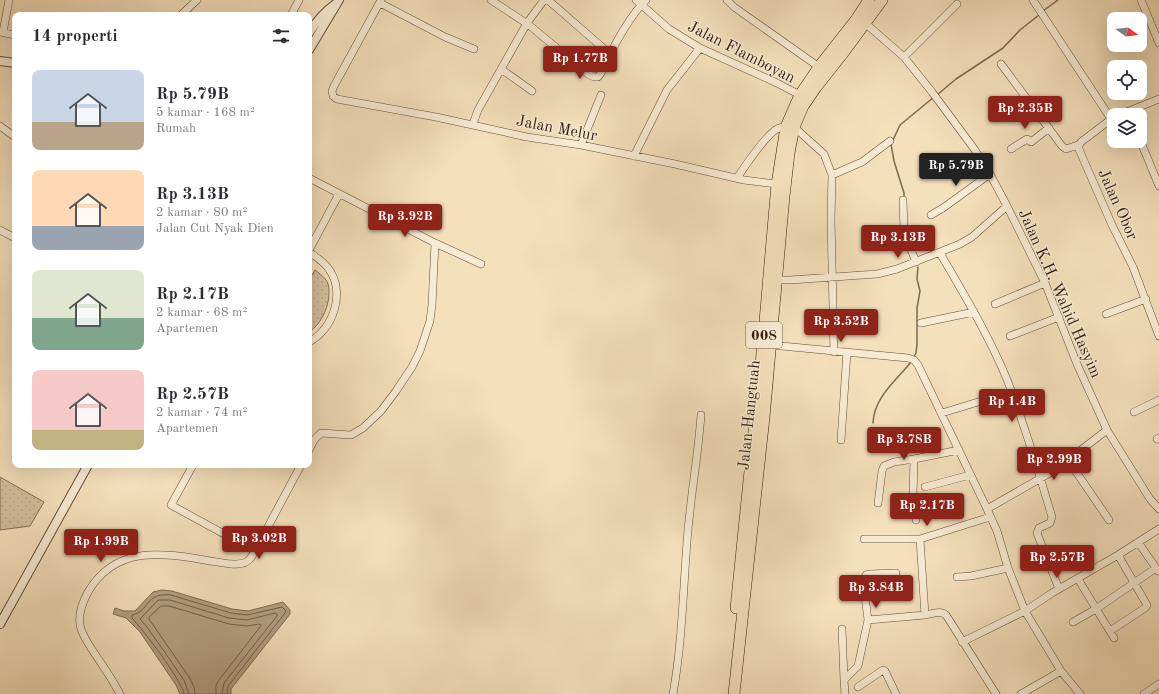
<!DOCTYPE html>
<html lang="id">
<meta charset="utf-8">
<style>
:root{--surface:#fff;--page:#f2f2f3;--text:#2b2b33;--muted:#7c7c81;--accent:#8f2418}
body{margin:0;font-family:"Old Standard TT",serif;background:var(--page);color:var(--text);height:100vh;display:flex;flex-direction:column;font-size:15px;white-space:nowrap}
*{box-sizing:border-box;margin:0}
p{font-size:13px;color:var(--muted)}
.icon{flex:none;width:22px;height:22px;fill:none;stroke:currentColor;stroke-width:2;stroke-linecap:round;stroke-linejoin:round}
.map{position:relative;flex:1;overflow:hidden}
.side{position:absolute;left:12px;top:12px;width:300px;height:456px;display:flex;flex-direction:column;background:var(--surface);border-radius:8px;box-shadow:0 4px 16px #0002}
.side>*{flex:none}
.needle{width:26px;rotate:104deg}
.tools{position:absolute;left:1107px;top:12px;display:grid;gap:8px}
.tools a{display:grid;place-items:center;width:40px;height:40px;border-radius:8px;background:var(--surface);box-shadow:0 4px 16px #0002;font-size:20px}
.price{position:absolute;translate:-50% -34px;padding:0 9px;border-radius:4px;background:var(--accent);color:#fff;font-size:13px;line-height:26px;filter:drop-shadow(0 1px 2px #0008)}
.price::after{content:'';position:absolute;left:50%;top:24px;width:12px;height:9px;margin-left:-6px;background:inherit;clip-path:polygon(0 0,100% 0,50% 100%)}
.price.on{background:#222;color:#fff}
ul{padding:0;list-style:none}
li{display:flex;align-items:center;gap:12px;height:100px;padding:0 20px}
li span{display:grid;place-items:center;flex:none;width:112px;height:80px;border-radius:8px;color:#555}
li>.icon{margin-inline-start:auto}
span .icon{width:48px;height:48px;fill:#fffc;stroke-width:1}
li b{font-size:17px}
h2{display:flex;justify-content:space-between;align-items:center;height:48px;padding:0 20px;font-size:17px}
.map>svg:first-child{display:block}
.grass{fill:url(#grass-dots);stroke:#826e55}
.water{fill:#b29e80;stroke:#7e6a52}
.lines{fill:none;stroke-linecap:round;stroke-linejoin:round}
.shore{stroke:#725e46;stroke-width:1}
.stream{stroke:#7e6a52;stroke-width:1.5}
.minor-casing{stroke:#624e38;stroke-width:8}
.tertiary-casing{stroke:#624e38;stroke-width:10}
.trunk-casing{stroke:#311d0d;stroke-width:12}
.minor{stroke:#f8ebd3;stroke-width:7}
.tertiary{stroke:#f8ebd3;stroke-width:8}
.trunk{stroke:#f4e0bb;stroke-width:11}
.labels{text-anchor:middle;stroke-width:3;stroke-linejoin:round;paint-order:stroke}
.shield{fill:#f8ebd3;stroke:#6d5b48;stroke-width:1}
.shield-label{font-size:15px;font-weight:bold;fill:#311d0d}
.street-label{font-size:16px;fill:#311d0d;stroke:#f8ebd3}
</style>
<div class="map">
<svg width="1159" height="694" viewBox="0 0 1159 694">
<defs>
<pattern id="grass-dots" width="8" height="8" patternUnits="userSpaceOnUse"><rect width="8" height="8" fill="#d3bf9d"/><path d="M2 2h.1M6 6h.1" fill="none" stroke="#b6a486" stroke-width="1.8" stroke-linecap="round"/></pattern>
</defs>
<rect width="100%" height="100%" fill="#f4e0bb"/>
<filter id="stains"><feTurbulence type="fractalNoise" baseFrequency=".005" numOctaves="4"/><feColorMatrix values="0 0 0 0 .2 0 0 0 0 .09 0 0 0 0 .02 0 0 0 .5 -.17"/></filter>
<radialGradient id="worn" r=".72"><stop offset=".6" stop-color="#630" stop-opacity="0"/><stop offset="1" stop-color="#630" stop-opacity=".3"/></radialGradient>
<path class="grass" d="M 315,270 C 320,274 326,278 328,284 C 332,301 323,323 309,332 L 309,280 Z
M 0,477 L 44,502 L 30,526 L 0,530 Z"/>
<path class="water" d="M 162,590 L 172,591 L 232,609 L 248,611 L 283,602 L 290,610 L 290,614 L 231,689 L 231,694 L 180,694 L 176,685 L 140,632 L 126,618 L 113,614 L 115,608 L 124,611 L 135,611 L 153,592 Z"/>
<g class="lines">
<path class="shore" d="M 184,694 C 182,680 143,630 132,618 L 132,615 C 150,612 144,592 171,595 L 231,613 L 247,615 L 282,607 L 286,611 L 285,613 L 228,686 L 227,694
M 189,694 L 184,680 L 147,627 L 140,619 L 158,600 L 170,600 L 229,618 L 247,620 L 275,613 L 277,614 L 277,616 L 224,683 L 222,694
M 195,694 L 194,687 L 189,677 L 149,619 L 149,617 L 161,606 L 169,606 L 229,624 L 247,626 L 259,624 L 261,625 L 260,627 L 219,680 L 216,685 L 216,694"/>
<path class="stream" d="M 1043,11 L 1058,0
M 937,95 L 956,79 L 1003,48 L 1020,30 L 1039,15
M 893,140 L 900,125 L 934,97
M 891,144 L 894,161 L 904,193 L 904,198
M 914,357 L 916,353 L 917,344 L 917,308 L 920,291 L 917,279 L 918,267
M 873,423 C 874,397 896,381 911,362"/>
<defs>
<path id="minor" d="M 381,0 L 334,86 L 332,91 L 333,96 L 337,99 L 436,117 L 527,137 L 581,145 L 675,164 L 744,180 L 777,184
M 491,0 L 529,25 L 588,74 L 594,77 L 598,77 L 601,73 C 612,49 627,19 646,0
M 548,0 L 610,54
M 636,0 L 669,29 L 700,48 L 777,83 L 800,95
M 727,0 L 734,7 L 819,67
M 1033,0 L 1111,119
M 1141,0 L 1159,43
M 380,3 L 445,37 L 474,49
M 181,15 L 197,0
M 291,15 L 299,0
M 865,23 L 904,57 L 932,92 L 975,150 L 990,174 L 1007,206 L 1045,283 L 1077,364 L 1107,430 L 1150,499 L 1159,509
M 0,32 L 15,35
M 3,32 L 9,0
M 904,57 L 957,4
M 1001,64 L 1062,146 L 1066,149 L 1078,145
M 501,69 L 532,91
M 1129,111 L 1159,99
M 1120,115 L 1129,111 L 1130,115
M 1114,117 L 1081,142 L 1078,147 L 1112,225 L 1133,267 L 1159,336
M 473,124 L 478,110 L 527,23 L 544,0
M 0,126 L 15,137
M 794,127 L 824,154 L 832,175 L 831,220 L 834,352
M 1140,140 L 1159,186
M 581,145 L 601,95
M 1011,149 L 1027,139 L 1031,142 L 1049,128
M 634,156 L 667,90 L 700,48
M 832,175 L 862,162 L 890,141
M 309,178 L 435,243 L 481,264
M 737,178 C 745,166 766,135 777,129 C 780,127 783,127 786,127
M 903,200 L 904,228 L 906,237 L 916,262
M 931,215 L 943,208 L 990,174
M 0,230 L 15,238
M 309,250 L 339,194
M 309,252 C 316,257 323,261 328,268 C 346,291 334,329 309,342
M 940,253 C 963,293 988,334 1006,377 C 1024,422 1038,470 1052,517 L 1050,523 L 1039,528 L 1037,533 L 1059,589
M 777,280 L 790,280 L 877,274 L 897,269 L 960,244 L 972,237 L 1007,206
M 995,304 L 1045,283
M 1106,314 L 1146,299
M 921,323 L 974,312
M 1010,336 L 1059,317
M 771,345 L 908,358 L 914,360 L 918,365 L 987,509 L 997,531 L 1008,568 L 1025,611 L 1061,671 L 1080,694
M 1134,412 L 1159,400
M 942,413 L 1011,392
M 1157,439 L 1159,438
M 841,440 L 847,352
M 309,450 L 314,440 L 321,433 L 351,435 L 363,428 L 381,411 L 396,391 L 412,367 L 420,351 L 430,321 L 432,305 L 435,243
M 1068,460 L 1109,520
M 193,465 L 171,505 L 255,551 L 301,465
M 925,487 L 970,475
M 878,503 L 882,471 L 884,466 L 894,462 L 914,459
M 987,509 L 1055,470 L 1107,430
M 916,520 L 913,495 L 914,459 L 959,450
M 864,539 L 920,539 L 990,517
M 920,539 L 925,615 C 932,614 940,610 946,615 L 996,694
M 1138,542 L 1158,571
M 896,573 L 870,574 L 866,575 L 863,581 L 868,620 L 925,615
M 957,577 L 971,576 L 1008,568
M 1078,579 L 1114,638
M 1073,622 L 1096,609 L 1156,568
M 842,629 L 844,680
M 1110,631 L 1145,608 L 1147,605 L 1118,555
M 962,642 L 1025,611 L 1052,593 L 1118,555 L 1159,529
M 858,687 L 883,670 L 885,671 L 896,694
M 120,694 C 114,683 108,673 101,663 C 94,652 85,641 81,629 C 77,616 82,603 88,592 C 116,544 164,553 210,561 C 221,562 236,567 246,562 C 250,560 253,555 255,551
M 673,694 C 682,644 683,593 687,542 C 690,499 698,457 701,415
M 845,694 L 844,680 L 858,666 L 868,620
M 1021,694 L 1061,671
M 1144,694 L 1159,684"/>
<path id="tertiary" d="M 309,33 C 317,20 325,11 337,3
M 309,50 L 339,0
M 0,61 L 15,63
M 0,624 L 88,465"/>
<path id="trunk" d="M 736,608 L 763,344 L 777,184 L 786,127 L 800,95 L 819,67 L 856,20 L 869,0
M 734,694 L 764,417 L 784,196 L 789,153 L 794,127 L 803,106 L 816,87 L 843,53 L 882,0"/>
</defs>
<use href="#minor" class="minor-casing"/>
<use href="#tertiary" class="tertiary-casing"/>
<use href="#trunk" class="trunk-casing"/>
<use href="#minor" class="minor"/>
<use href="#tertiary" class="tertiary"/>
<use href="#trunk" class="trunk"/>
</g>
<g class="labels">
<rect class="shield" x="746" y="322" width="36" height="26" rx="3"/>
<g class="shield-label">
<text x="764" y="340">008</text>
</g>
<g class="street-label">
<text transform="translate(742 51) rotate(27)" y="6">Jalan Flamboyan</text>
<text transform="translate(557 127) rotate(11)" y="6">Jalan Melur</text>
<text transform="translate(1119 204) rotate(66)" y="6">Jalan Obor</text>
<text transform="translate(1061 293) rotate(66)" y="6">Jalan K.H. Wahid Hasyim</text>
<text transform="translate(748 415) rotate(-84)" y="6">Jalan Hangtuah</text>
</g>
</g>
<rect width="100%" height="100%" filter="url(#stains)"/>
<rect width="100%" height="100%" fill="url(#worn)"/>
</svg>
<div class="tools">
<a><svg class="needle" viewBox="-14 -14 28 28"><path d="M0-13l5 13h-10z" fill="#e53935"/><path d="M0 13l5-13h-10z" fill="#7c7c81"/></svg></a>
<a><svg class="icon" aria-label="locate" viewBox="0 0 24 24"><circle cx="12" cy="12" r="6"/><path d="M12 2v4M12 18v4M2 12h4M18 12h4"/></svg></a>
<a><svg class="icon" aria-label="layers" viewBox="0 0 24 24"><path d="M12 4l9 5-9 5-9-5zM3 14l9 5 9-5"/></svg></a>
</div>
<b class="price" style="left:580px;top:80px">Rp 1.77B</b>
<b class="price" style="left:1025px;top:130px">Rp 2.35B</b>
<b class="price on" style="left:956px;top:187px">Rp 5.79B</b>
<b class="price" style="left:405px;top:238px">Rp 3.92B</b>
<b class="price" style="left:898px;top:259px">Rp 3.13B</b>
<b class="price" style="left:841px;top:343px">Rp 3.52B</b>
<b class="price" style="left:1012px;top:423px">Rp 1.4B</b>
<b class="price" style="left:904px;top:461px">Rp 3.78B</b>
<b class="price" style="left:1054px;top:481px">Rp 2.99B</b>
<b class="price" style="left:927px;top:527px">Rp 2.17B</b>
<b class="price" style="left:259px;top:560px">Rp 3.02B</b>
<b class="price" style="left:101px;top:563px">Rp 1.99B</b>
<b class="price" style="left:1057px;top:579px">Rp 2.57B</b>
<b class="price" style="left:876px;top:609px">Rp 3.84B</b>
<section class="side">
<h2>14 properti<svg class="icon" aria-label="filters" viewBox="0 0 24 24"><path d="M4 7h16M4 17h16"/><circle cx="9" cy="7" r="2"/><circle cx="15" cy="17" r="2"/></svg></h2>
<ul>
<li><span style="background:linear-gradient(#c9d6e8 65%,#b9a48a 0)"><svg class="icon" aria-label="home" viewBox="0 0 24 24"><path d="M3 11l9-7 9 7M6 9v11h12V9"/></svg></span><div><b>Rp 5.79B</b><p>5 kamar · 168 m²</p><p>Rumah</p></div></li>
<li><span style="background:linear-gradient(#ffd9b3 70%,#9aa5b1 0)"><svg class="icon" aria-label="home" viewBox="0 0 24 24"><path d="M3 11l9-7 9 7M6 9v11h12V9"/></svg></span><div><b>Rp 3.13B</b><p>2 kamar · 80 m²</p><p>Jalan Cut Nyak Dien</p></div></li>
<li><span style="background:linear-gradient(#dfe7d0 60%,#7fa58c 0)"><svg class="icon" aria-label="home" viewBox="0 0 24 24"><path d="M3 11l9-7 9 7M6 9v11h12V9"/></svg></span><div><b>Rp 2.17B</b><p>2 kamar · 68 m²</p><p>Apartemen</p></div></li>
<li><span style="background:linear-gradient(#f6c9c9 75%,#c2b280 0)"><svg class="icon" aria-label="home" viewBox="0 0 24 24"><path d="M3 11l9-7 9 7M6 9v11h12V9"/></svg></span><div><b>Rp 2.57B</b><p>2 kamar · 74 m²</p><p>Apartemen</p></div></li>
</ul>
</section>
</div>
